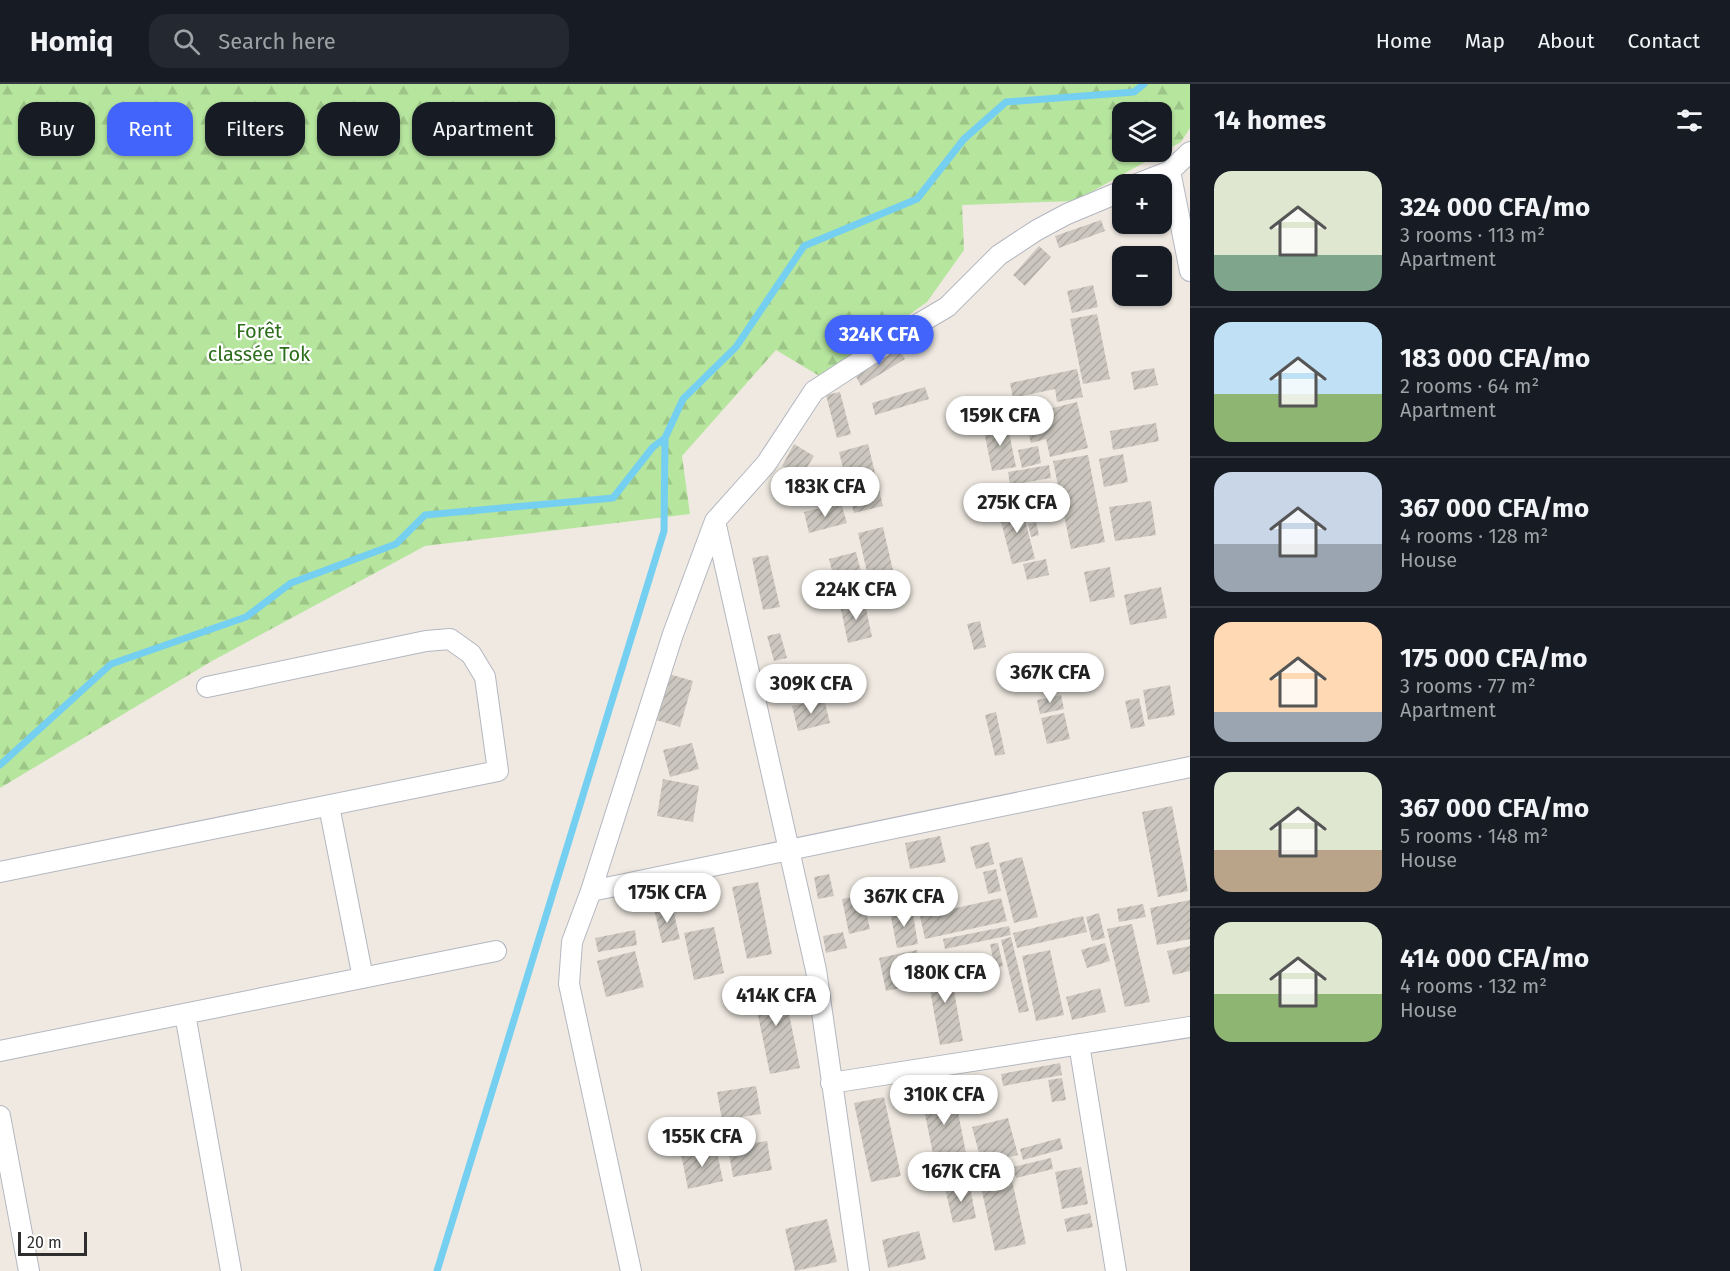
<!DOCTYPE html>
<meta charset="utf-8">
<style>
:root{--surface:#171b24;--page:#242831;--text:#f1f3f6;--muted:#9ea1a6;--line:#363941;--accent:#4264fb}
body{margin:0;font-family:"Fira Sans",sans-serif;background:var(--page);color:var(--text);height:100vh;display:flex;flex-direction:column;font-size:22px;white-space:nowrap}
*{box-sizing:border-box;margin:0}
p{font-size:20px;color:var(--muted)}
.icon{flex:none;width:33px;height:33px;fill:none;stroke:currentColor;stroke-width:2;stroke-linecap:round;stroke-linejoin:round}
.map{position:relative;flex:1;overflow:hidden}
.panel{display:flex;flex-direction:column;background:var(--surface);width:540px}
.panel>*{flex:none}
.hud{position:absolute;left:18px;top:18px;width:570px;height:54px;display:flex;gap:12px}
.buttons{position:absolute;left:1112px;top:18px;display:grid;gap:12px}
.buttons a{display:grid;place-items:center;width:60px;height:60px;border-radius:12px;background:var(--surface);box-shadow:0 2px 4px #0004;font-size:30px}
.scale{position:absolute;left:18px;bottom:15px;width:69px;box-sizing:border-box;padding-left:6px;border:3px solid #2e2e2e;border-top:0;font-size:16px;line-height:21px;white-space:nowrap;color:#2e2e2e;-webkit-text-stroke:4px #fff;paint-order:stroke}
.price{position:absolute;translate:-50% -51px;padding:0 14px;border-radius:21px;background:#fff;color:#222;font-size:20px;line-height:39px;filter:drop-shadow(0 2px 3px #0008)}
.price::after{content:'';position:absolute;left:50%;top:36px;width:18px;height:14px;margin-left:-9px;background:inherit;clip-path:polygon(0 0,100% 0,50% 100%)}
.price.on{background:var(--accent);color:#fff}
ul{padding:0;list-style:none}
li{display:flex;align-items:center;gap:18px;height:150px;padding:0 24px}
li+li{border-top:2px solid var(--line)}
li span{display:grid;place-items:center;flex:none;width:168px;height:120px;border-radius:18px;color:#555}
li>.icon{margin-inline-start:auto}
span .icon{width:72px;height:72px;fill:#fffc;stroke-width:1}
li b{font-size:26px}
h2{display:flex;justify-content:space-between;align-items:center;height:72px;padding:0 24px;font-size:26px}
.tag{padding:0 21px;border-radius:18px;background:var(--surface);box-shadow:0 2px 4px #0004;font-size:21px;line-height:54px}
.tag.on{background:var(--accent);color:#fff}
header{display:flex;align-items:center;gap:36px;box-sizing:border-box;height:84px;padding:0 30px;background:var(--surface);border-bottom:2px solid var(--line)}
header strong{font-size:28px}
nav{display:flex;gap:33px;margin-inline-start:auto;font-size:21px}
.search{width:420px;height:54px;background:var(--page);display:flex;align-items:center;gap:15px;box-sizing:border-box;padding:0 21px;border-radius:18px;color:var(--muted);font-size:22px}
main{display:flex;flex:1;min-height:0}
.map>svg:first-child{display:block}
.forest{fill:url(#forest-firs);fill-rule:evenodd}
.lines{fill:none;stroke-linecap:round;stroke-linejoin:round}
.stream{stroke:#75cff0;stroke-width:7}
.building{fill:url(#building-hatch)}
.minor-casing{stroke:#b4b7c1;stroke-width:22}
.minor{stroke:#fff;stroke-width:20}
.labels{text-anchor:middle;stroke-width:4.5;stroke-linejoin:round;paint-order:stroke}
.park-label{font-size:20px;fill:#2c6e1b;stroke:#fff}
</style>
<header>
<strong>Homiq</strong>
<div class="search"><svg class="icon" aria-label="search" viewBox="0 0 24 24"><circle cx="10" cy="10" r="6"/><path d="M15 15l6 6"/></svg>Search here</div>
<nav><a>Home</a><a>Map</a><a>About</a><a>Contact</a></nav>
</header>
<main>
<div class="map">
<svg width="1190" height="1187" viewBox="0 0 1190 1187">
<defs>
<pattern id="forest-firs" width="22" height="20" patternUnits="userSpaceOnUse" patternTransform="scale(1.5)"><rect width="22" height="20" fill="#b6e59e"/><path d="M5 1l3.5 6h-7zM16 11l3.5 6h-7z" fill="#9dc588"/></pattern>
<pattern id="building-hatch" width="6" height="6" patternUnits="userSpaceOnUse" patternTransform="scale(1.5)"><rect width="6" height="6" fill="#cbc7bf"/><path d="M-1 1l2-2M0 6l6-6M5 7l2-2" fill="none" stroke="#afaba4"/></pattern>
</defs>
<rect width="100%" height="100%" fill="#efe9e1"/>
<path class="forest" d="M 0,0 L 1190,0 L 1190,44 L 1181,58 L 1075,117 L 962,121 L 964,166 L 927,218 L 821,293 L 776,266 L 682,372 L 690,430 L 425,462 L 212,577 L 0,704 ZM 1122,28 L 1161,28 L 1161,68 L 1122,68 Z"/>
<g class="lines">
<path class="stream" d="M 0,681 L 111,580 L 246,533 L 291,499 L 396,460 L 425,431 L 613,414 L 653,363 L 665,354 L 683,315 L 736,263 L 804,162 L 917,115 L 964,55 L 1006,18 L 1134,8 L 1144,0
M 437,1187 L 664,447 L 665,354"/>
</g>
<path class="building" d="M 1101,136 L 1105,147 L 1059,164 L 1055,152 Z
M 1039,162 L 1051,173 L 1025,202 L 1013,191 Z
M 1161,167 L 1162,172 L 1141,172 L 1141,171 Z
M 1161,174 L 1167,198 L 1161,200 Z
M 1093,201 L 1098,223 L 1072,229 L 1067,207 Z
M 1097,230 L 1110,295 L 1083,300 L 1070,235 Z
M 897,262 L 905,275 L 861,302 L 854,289 Z
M 1154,284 L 1158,301 L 1134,306 L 1131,288 Z
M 1077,285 L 1083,313 L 1057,318 L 1055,305 L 1013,314 L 1010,299 Z
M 925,303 L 929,315 L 875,331 L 872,319 Z
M 840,308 L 851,350 L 837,354 L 826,311 Z
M 1077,318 L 1088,364 L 1050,373 L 1046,355 L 1031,359 L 1024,331 Z
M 1007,338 L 1016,383 L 992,387 L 983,342 Z
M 1156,339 L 1159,357 L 1113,366 L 1110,347 Z
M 794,360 L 814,372 L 801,393 L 782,382 Z
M 868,360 L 883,422 L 854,429 L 839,368 Z
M 1038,362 L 1041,379 L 1022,384 L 1018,366 Z
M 1123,370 L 1128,398 L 1104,403 L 1099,375 Z
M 1088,371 L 1105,458 L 1071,465 L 1053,377 Z
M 1049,381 L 1051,394 L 1010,401 L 1008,388 Z
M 1151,417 L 1156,451 L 1115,457 L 1109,423 Z
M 841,419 L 847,439 L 809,449 L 804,428 Z
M 1021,420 L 1035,475 L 1012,480 L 998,426 Z
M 1036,438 L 1039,451 L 1031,453 L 1028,440 Z
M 883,443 L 900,517 L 875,523 L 858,449 Z
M 856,468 L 867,511 L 840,517 L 829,475 Z
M 768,471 L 780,523 L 763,526 L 752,474 Z
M 1046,475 L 1049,491 L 1027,496 L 1023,480 Z
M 1110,483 L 1115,513 L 1090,518 L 1084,488 Z
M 1161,503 L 1167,534 L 1130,541 L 1124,511 Z
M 864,515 L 872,553 L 848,559 L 840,521 Z
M 980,537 L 986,563 L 974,566 L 967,540 Z
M 780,549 L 787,574 L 774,577 L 767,552 Z
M 669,590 L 693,597 L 680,643 L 656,636 Z
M 1170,601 L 1175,631 L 1148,636 L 1143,606 Z
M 1061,611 L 1064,625 L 1040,630 L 1037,616 Z
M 1139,614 L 1145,642 L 1131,645 L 1125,617 Z
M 824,615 L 830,639 L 798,647 L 792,622 Z
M 996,628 L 1005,670 L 995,672 L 985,631 Z
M 1064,629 L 1070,655 L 1047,660 L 1041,634 Z
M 692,659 L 699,685 L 670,693 L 663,666 Z
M 663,695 L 699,702 L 693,738 L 657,732 Z
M 1172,722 L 1188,807 L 1158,813 L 1142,728 Z
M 940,752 L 946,778 L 910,785 L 905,759 Z
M 989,758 L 994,780 L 976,785 L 970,763 Z
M 1022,773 L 1038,833 L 1014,839 L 999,779 Z
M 996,785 L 1001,807 L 988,810 L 983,788 Z
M 829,790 L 834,812 L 818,815 L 814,793 Z
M 758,798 L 772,870 L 747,875 L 732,803 Z
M 862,811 L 870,845 L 849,850 L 842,815 Z
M 1001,814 L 1007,837 L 925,855 L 920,832 Z
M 1190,816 L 1190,855 L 1157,861 L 1150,824 Z
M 1143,820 L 1146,833 L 1119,838 L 1117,825 Z
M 672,821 L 680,855 L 662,859 L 654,825 Z
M 912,824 L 918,860 L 897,864 L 890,828 Z
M 1099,829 L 1105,854 L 1092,857 L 1086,833 Z
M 1083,832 L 1087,848 L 1017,864 L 1013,849 Z
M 1132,840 L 1150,918 L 1125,923 L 1107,845 Z
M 1009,842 L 1011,851 L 945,865 L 943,855 Z
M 714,843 L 724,889 L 694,896 L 684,849 Z
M 635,846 L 637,861 L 598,868 L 595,854 Z
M 843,848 L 847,864 L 826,869 L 823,852 Z
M 1011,853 L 1029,927 L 1019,929 L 1001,856 Z
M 998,859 L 1003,882 L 995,884 L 990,860 Z
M 1105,859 L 1110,877 L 1087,884 L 1081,866 Z
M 1190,862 L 1190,887 L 1173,891 L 1167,867 Z
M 917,866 L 924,899 L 886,907 L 879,874 Z
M 1050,866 L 1064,931 L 1036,937 L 1022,872 Z
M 635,867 L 644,903 L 606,913 L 597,877 Z
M 949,879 L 963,957 L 940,961 L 926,884 Z
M 782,895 L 800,984 L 770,990 L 752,902 Z
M 1100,904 L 1106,928 L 1072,936 L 1066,913 Z
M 1060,979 L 1062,991 L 1003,1002 L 1001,990 Z
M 1062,994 L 1066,1016 L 1052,1018 L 1048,996 Z
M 952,998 L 968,1079 L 936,1085 L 920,1005 Z
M 756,1002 L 761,1030 L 722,1036 L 717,1008 Z
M 884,1013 L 901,1092 L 871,1098 L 854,1019 Z
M 1008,1034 L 1018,1071 L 982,1080 L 972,1043 Z
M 1060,1054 L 1063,1065 L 1023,1076 L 1020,1065 Z
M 767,1057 L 772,1086 L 733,1093 L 728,1063 Z
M 716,1063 L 723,1097 L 688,1105 L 681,1070 Z
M 1051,1074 L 1053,1085 L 1016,1094 L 1013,1083 Z
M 1081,1083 L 1088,1120 L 1062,1125 L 1055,1088 Z
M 1010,1087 L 1026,1160 L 995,1167 L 979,1094 Z
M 969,1098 L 976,1134 L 953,1139 L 945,1104 Z
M 1090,1129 L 1093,1143 L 1067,1148 L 1064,1135 Z
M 827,1135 L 837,1178 L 795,1187 L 785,1145 Z
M 919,1147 L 926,1175 L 888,1184 L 882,1156 Z"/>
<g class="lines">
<defs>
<path id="minor" d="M 1170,87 L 1190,187
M 1137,100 L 1170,87 L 1190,68
M 715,437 L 816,886 L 859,1187
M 329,722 L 363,894
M 0,788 L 498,687 L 485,593 L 471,570 L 450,555 L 426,557 L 207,603
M 591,807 L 1190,683
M 185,930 L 231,1187
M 1079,960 L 1116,1187
M 0,967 L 496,867
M 831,999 L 1190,943
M 0,1032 L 29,1187
M 631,1187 L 569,900 L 572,858 L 591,807 L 673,550 L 715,437 L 766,380 L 814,307 L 913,243 L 947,223 L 999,171 L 1037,146 L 1067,130 L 1122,107"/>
</defs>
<use href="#minor" class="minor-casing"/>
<use href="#minor" class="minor"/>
</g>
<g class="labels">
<g class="park-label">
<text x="259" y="254">Forêt<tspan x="259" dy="23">classée Tok</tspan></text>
</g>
</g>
</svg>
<div class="buttons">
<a><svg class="icon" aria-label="layers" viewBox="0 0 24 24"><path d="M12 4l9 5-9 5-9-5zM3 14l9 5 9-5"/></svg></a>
<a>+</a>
<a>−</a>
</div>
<div class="scale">20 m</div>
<b class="price on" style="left:879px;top:282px">324K CFA</b>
<b class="price" style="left:1000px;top:363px">159K CFA</b>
<b class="price" style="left:825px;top:434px">183K CFA</b>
<b class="price" style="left:1017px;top:450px">275K CFA</b>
<b class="price" style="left:856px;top:537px">224K CFA</b>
<b class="price" style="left:1050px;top:620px">367K CFA</b>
<b class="price" style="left:811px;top:631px">309K CFA</b>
<b class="price" style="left:667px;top:840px">175K CFA</b>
<b class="price" style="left:904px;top:844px">367K CFA</b>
<b class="price" style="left:945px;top:920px">180K CFA</b>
<b class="price" style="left:776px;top:943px">414K CFA</b>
<b class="price" style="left:944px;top:1042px">310K CFA</b>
<b class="price" style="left:702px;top:1084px">155K CFA</b>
<b class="price" style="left:961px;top:1119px">167K CFA</b>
<div class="hud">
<a class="tag">Buy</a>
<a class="tag on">Rent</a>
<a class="tag">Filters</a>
<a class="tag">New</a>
<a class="tag">Apartment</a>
</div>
</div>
<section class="panel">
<h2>14 homes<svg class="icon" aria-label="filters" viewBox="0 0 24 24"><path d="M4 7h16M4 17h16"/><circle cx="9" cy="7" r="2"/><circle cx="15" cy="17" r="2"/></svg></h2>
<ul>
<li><span style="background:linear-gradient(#dfe7d0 70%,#7fa58c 0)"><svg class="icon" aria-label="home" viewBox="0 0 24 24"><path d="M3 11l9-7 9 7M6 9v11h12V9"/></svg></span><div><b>324 000 CFA/mo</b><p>3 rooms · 113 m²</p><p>Apartment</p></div></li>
<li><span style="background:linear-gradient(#bfe0f5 60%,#8fb573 0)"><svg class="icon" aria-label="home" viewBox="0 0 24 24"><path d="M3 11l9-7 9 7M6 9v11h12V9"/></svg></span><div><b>183 000 CFA/mo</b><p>2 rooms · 64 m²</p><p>Apartment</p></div></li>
<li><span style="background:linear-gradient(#c9d6e8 60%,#9aa5b1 0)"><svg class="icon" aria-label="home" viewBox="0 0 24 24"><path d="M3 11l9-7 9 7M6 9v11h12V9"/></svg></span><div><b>367 000 CFA/mo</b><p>4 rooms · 128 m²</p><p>House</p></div></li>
<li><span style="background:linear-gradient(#ffd9b3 75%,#9aa5b1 0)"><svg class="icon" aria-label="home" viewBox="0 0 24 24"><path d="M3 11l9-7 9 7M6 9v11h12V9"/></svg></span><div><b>175 000 CFA/mo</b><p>3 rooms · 77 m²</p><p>Apartment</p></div></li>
<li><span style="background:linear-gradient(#dfe7d0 65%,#b9a48a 0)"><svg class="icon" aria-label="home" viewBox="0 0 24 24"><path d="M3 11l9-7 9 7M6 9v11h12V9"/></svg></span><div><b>367 000 CFA/mo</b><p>5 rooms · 148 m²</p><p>House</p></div></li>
<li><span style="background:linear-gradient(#dfe7d0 60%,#8fb573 0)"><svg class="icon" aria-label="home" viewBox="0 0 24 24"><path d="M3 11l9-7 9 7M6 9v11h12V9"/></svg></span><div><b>414 000 CFA/mo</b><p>4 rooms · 132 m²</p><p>House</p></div></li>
</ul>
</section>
</main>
